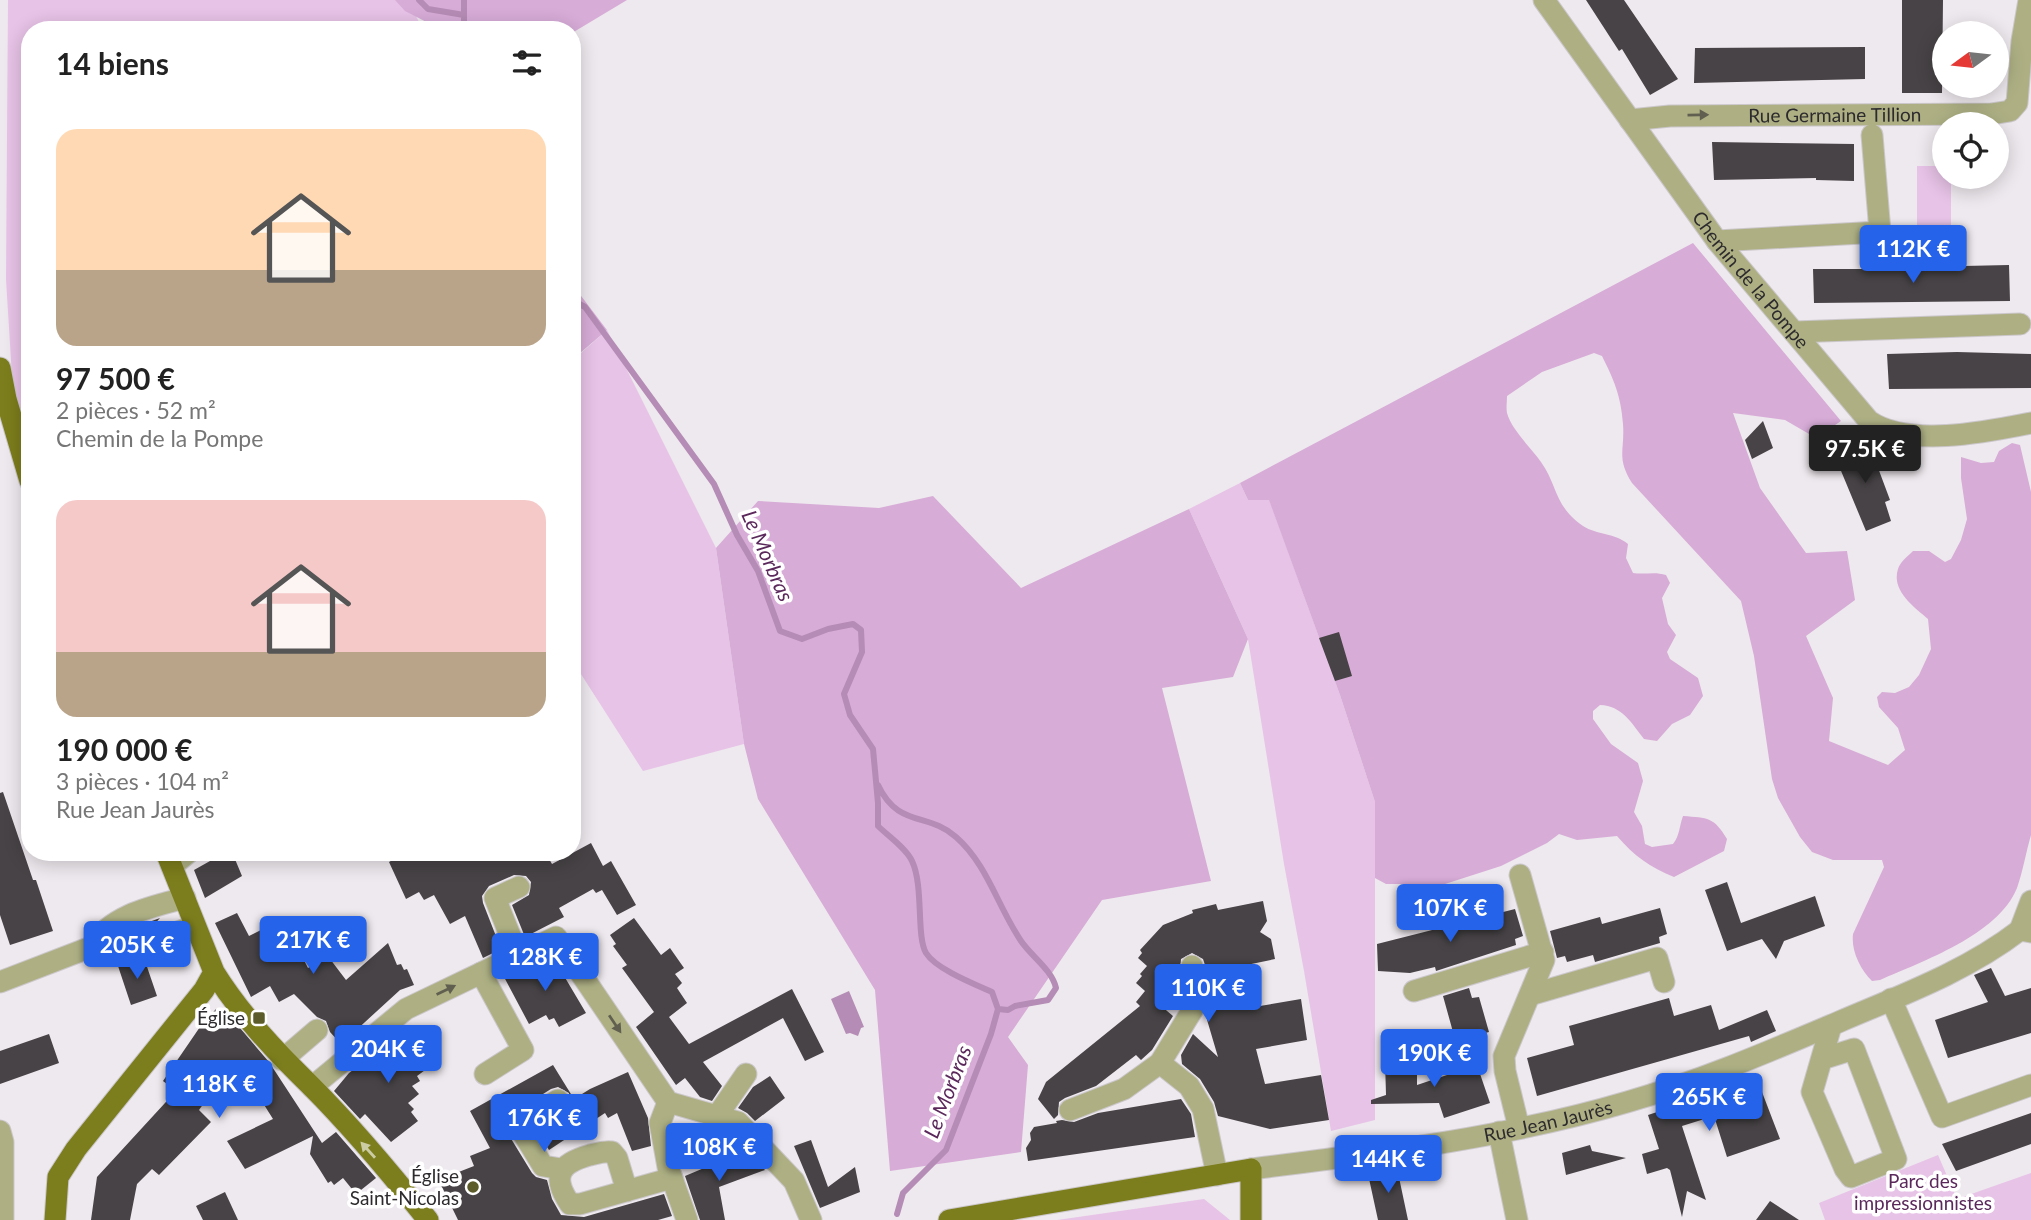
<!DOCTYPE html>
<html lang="fr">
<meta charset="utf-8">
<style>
:root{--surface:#fff;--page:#f6f6f6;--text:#222;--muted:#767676;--accent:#2563eb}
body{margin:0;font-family:Lato,sans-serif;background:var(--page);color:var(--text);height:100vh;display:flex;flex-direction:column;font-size:26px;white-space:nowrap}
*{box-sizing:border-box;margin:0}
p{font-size:23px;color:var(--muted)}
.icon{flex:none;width:38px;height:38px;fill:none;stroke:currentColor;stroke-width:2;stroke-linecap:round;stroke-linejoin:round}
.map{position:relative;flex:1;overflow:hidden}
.drawer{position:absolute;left:21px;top:21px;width:560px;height:840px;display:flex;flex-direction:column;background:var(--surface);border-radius:28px;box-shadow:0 4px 18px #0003}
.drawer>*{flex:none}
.needle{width:46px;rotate:255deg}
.tools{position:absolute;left:1932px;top:21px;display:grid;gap:14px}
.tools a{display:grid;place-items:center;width:77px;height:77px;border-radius:50%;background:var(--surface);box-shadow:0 4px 18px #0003;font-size:35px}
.price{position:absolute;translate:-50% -60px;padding:0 16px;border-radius:7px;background:var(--accent);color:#fff;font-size:23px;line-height:46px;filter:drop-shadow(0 2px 4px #0008)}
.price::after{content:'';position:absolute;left:50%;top:42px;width:21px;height:16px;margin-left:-10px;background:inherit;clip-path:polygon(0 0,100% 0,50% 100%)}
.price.current{background:#222;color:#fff}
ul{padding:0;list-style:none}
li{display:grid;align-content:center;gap:14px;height:371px;padding:0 35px}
li span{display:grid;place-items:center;height:217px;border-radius:21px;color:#555}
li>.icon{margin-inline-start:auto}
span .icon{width:126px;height:126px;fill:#fffc;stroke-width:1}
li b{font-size:30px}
h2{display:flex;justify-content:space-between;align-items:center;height:84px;padding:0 35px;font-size:30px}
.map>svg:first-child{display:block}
.green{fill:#e7c3e7}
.forest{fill:#d7acd7}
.water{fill:#b58cb5}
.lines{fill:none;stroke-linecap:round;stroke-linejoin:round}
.stream{stroke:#b58cb5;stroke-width:6}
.building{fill:#474346}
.minor-casing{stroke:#cbc7cb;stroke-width:23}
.major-casing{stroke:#cbc7cb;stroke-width:23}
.minor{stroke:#aeb084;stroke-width:21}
.major{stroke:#7c7d1c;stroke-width:21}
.oneway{fill:#616050}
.oneway2{fill:#cbcba4}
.poi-dot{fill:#5b5c29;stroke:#fff;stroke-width:2.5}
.labels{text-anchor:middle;stroke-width:7;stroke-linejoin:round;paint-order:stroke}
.street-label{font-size:19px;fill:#2d2b2d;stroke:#fff}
.poi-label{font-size:19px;fill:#2d2b2d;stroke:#fff;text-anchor:end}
.park-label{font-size:19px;fill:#5b285c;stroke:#fff}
.water-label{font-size:21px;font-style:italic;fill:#5b285c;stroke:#fff}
</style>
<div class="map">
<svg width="2031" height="1220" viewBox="0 0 2031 1220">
<rect width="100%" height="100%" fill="#eee9ee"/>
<path class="green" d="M 8,0 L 408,0 L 423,30 L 30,30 L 30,437 L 13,393 L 6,279 Z
M 1917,166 L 1944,166 L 1944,177 L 1951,177 L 1951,233 L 1917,233 Z
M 607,330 L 716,548 L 744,744 L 643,771 L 572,660 L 572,361 Z
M 1240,483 L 1248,500 L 1269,499 L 1340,695 L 1375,802 L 1375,1120 L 1331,1131 L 1304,971 L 1284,864 L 1248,639 L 1189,509 Z
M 1938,1155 L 1957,1199 L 2031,1173 L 2031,1220 L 1825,1220 L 1819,1203 Z
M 1204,1199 L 1230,1220 L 1057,1220 Z"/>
<path class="forest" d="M 395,0 L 627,0 L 572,33 L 572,30 L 442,30 L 405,11 Z
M 1693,243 L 1841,421 L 1816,438 L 1785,420 L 1733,413 L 1760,488 L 1806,553 L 1847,551 L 1855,600 L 1806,636 L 1833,698 L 1829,741 L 1888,765 L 1905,750 L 1898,728 L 1879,707 L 1877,697 L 1882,692 L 1895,693 L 1909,687 L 1919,675 L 1931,649 L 1928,619 C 1914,607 1891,591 1898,569 C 1900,562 1908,556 1913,551 L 1929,551 L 1945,562 L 1951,559 L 1961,540 L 1967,519 L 1961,478 L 1961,457 L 1981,463 L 1994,462 L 1999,451 L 2012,443 L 2020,445 L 2031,492 L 2031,835 C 2026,852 2023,871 2017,888 C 1998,935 1923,961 1880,980 L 1872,981 C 1860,969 1851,951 1853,934 L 1884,867 L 1882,860 L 1833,860 L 1812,852 L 1800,837 L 1778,798 L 1772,779 L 1754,656 L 1741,601 L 1632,483 C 1616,457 1625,451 1623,424 C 1621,396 1614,380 1602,356 L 1594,353 L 1542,372 L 1507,396 C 1507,401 1506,408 1507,413 C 1511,429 1532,449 1541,462 C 1558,486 1554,506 1583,526 C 1597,535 1615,533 1628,544 L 1626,558 L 1633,573 C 1645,575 1654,571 1666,575 L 1670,583 L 1662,598 L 1668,624 L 1676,635 L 1667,652 L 1670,659 L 1698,678 L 1703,696 L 1690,715 L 1672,724 L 1657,741 L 1644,739 C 1631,722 1622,706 1600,705 L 1593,711 L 1593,719 L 1611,744 L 1638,763 L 1643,781 L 1634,812 L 1642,826 L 1645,844 L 1652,847 L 1673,844 C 1680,835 1679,827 1683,816 C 1708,818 1714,817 1727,839 L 1724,851 L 1674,877 C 1650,867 1634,856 1617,836 L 1577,840 L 1559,834 L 1547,843 L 1501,866 L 1445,884 L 1386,884 L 1375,878 L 1375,802 L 1340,695 L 1269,500 L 1248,500 L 1240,483 Z
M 572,284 L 607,330 L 572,360 Z
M 933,496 L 1021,588 L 1189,509 L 1248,639 L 1233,677 L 1162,688 L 1211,881 L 1102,900 L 1008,1037 L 1028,1065 L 1021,1152 L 890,1171 L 875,990 L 758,799 L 744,744 L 716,548 L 758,501 L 879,508 Z"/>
<path class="water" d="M 849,991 L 864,1027 L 861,1028 L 858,1036 L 850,1033 L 846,1034 L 831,999 Z"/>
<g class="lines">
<path class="stream" d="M 419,0 L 428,9 L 464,15
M 464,30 L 464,0
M 572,300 L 585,307 L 714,484 L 737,535 L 758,571 L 780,631 L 802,639 L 828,629 L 853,624 L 861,630 L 862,652 L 844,694 L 850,715 L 873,749 L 878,803 L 878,826 C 888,836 906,848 912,861 C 924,886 916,936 926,953 C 936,969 974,984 992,992 L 998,1009 L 991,1034 L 946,1150 L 903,1193 L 897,1214
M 878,785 C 898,828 928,812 956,837 C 987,864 998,907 1021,941 C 1032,957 1052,970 1056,988 L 1048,1000 L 1015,1006 L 1008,1010 L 998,1009"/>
</g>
<path class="building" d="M 1586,0 L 1624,0 L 1678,79 L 1650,95 L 1622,49 L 1619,51 Z
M 1902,0 L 1943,0 L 1942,93 L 1902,93 Z
M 1865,47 L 1865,79 L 1694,83 L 1695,48 Z
M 1712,142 L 1854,144 L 1854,181 L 1816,180 L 1816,178 L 1714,180 Z
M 2009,265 L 2010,301 L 1814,303 L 1813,269 L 1919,269 L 1918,267 Z
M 1957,352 L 2031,354 L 2031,388 L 1889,389 L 1887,354 Z
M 1763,421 L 1773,448 L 1752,459 L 1745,440 Z
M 1868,441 L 1890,500 L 1885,502 L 1891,521 L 1866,531 L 1834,454 Z
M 1339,632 L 1352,676 L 1335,681 L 1319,638 Z
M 3,792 L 33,880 L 36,880 L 53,931 L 10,945 L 0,915 L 0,793 Z
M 591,843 L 603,866 L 611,861 L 636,905 L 617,915 L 602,890 L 596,893 L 593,889 L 559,908 L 564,917 L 525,937 L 512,905 L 529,895 L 531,882 L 526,876 L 514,875 L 489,886 L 482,896 L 483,903 L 501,949 L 483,958 L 465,916 L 450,924 L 434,895 L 424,900 L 419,892 L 406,899 L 389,862 L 406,852 L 545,852 L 552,864 Z
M 226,852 L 232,852 L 242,876 L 205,898 L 194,870 Z
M 1727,882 L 1741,923 L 1815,896 L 1825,926 L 1784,941 L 1776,959 L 1762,939 L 1727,951 L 1705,890 Z
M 1263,901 L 1267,921 L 1260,932 L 1271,939 L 1275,959 L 1232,968 L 1242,1009 L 1301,999 L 1307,1040 L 1256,1049 L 1265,1084 L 1321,1075 L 1329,1120 L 1270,1129 L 1218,1116 L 1214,1102 L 1200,1079 L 1182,1064 L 1181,1055 L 1193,1034 L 1218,1057 L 1205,1013 L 1205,965 L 1203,959 L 1192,953 L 1181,959 L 1179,983 L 1160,1005 L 1173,1016 L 1152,1050 L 1141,1060 L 1136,1055 L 1096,1086 L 1065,1098 L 1059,1102 L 1058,1115 L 1054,1119 L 1038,1099 L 1046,1082 L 1140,1006 L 1136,1002 L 1145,991 L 1136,983 L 1142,976 L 1140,974 L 1147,966 L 1138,958 L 1142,953 L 1140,950 L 1163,925 L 1193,913 L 1192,910 L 1216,904 L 1218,910 Z
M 1660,908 L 1667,934 L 1659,937 L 1660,943 L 1595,962 L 1593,955 L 1567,962 L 1565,956 L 1557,958 L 1550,931 L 1600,917 L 1602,924 Z
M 1515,909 L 1523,936 L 1515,939 L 1516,945 L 1436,971 L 1435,967 L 1410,973 L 1378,971 L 1377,944 Z
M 237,913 L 249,936 L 283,919 L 308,968 L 327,955 L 346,980 L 388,943 L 397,965 L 401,964 L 404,970 L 407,969 L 414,985 L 400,990 L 341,1044 L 330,1032 L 326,1021 L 317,1017 L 294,994 L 279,1002 L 270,986 L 251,997 L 215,923 Z
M 160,918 L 151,928 L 119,936 L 138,926 Z
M 634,918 L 661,955 L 670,948 L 684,968 L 675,974 L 682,983 L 677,988 L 687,1003 L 669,1017 L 689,1044 L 792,989 L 824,1052 L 805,1061 L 783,1018 L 703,1062 L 722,1086 L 712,1101 L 700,1097 L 685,1078 L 676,1085 L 636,1027 L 654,1012 L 622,968 L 627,965 L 613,946 L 616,944 L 610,935 Z
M 551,954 L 586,1013 L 559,1027 L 554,1018 L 549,1020 L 546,1015 L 529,1024 L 504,977 Z
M 144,958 L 157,996 L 131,1005 L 117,963 Z
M 1991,968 L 2005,996 L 2031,988 L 2031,1033 L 1948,1058 L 1935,1020 L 1988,1002 L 1974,975 Z
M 1469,988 L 1472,998 L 1479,997 L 1489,1032 L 1482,1034 L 1484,1043 L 1458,1050 L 1443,996 Z
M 1669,998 L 1674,1016 L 1711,1005 L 1719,1030 L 1767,1010 L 1776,1031 L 1751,1042 L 1749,1036 L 1537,1096 L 1527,1058 L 1574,1045 L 1569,1026 Z
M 223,1008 L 269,1062 L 322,1143 L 336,1132 L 376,1178 L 356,1194 L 343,1178 L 334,1185 L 331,1181 L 328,1183 L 310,1154 L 313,1136 L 245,1169 L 227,1141 L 273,1119 L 256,1092 L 224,1075 L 199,1110 L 211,1122 L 159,1175 L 152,1169 L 137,1184 L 130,1220 L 91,1220 L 97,1177 L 176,1091 L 163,1081 L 202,1024 L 216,1009 Z
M 409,1028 L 436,1062 L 417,1076 L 420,1081 L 412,1086 L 419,1094 L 408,1103 L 414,1109 L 411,1112 L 418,1121 L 391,1142 L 365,1114 L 360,1119 L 334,1091 L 349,1073 Z
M 49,1034 L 59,1063 L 0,1084 L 0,1051 Z
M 1413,1059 L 1413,1072 L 1417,1071 L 1417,1085 L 1477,1065 L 1490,1103 L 1444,1118 L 1439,1103 L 1371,1104 L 1371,1100 L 1386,1095 L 1385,1060 Z
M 553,1065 L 574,1099 L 590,1089 L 628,1072 L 648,1118 L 651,1146 L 632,1151 L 617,1113 L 608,1118 L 605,1113 L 549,1150 L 536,1129 L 565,1111 L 570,1106 L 569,1093 L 558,1087 L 551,1089 L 511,1114 L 506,1119 L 507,1132 L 532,1173 L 536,1177 L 547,1180 L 552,1199 L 561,1215 L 584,1217 L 664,1194 L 672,1216 L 658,1220 L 458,1220 L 440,1183 L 453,1179 L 451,1175 L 474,1166 L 470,1156 L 490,1148 L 470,1111 Z
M 770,1076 L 785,1098 L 755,1121 L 747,1113 L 738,1108 L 753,1087 Z
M 1757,1079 L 1780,1139 L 1727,1157 L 1714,1116 L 1682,1126 L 1706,1200 L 1687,1191 L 1682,1217 L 1670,1170 L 1667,1168 L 1647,1174 L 1642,1154 L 1659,1149 L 1648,1115 Z
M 1181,1099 L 1191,1114 L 1195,1137 L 1028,1161 L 1026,1148 L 1031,1140 L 1030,1133 L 1034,1127 L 1057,1123 L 1056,1121 L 1062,1120 L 1074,1122 L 1098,1113 Z
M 2031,1113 L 2031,1144 L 1956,1171 L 1942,1144 Z
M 811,1140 L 828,1187 L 855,1167 L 860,1192 L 820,1208 L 794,1146 Z
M 1590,1145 L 1592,1151 L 1626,1158 L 1566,1175 L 1562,1153 Z
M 747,1150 L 765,1170 L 719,1187 L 725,1220 L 700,1220 L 685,1176 Z
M 1397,1168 L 1408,1220 L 1378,1220 L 1368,1174 Z
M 225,1192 L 238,1220 L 203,1220 L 196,1206 Z
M 1770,1201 L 1799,1220 L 1756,1220 Z"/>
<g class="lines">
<defs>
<g id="minor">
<path id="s1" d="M 1544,0 L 1717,241 L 1869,421 C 1908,448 1986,432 2031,423"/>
<path id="s2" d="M 1630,120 L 1670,116 L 1991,114 L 2010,111 L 2017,103 L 2022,41 L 2029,0"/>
<path d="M 1717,241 L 1880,232 L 1872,135"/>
<path d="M 1794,332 L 2020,324"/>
<path d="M 172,866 L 189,852"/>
<path d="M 2020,930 L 2031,901"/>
<path d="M 91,947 C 120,959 166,935 195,926"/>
<path d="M 518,955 L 495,898 L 519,887"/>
<path d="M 481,973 L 523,1050 L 485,1074"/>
<path d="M 0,982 L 91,947 C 111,915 150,907 185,898"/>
<path d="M 1414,991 L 1543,952"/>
<path d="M 1530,995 L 1657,958 L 1664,982"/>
<path d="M 1891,999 L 1942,1117 L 2031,1085"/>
<path d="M 1822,1059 L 1854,1049 L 1896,1159 L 1851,1177 L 1845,1169 L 1812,1092 L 1831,1026"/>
<path d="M 282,1060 L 317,1030"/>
<path d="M 1160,1063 L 1189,1086 L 1203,1109 L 1217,1175"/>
<path d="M 312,1087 L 406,1009 L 556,937 L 668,1102 L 738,1122 L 794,1181 L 811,1220"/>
<path d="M 558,1100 L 518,1125 L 543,1166 L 562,1169"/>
<path d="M 668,1102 L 660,1123 L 668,1167 L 687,1220"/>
<path d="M 1070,1110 L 1124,1089 L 1160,1063 L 1193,1009 L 1192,966"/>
<path d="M 717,1116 L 746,1074"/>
<path d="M 1519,1128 L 1505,1071 L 1504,1056 L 1544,960 L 1520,875"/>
<path d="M 0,1131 L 3,1142 L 3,1220"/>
<path d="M 1499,1132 L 1517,1220"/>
<path id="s3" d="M 1251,1169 C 1377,1153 1505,1138 1627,1102 C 1701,1081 1770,1051 1841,1021 C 1902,995 1967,971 2020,930 L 2031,932"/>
<path d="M 627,1191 L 617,1158 L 612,1152 C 603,1151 598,1153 590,1155 C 561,1163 550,1175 570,1204 L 580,1204 L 672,1178"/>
</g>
<path id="major" d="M 0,368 L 6,399 L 30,481
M 166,852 L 214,972 C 241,1015 275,1051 311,1086 C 352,1127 392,1175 428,1220
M 55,1220 L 58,1177 L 76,1149 L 204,990 L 214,972
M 949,1220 L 1251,1169 L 1251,1220"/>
</defs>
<use href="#minor" class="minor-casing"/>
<use href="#major" class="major-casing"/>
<use href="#minor" class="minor"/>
<use href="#major" class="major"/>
</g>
<defs><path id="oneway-solid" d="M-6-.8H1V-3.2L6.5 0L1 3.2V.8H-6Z" transform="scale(1.75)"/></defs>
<g class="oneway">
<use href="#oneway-solid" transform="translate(1698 115) rotate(-1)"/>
<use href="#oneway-solid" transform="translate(446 990) rotate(-26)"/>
<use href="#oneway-solid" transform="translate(615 1024) rotate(56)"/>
</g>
<use class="oneway2" href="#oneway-solid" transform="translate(368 1150) rotate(-132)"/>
<g class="poi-dot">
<rect x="252" y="1011" width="14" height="14" rx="3.5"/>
<circle cx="473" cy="1187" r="7"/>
</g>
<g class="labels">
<g class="street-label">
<text dy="7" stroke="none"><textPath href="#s2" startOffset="205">Rue Germaine Tillion</textPath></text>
<text dy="7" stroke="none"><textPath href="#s1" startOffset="348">Chemin de la Pompe</textPath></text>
<text dy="7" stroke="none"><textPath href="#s3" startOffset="301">Rue Jean Jaurès</textPath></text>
</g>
<g class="poi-label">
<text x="245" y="1025">Église</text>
<text x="459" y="1183">Église<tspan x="459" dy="22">Saint-Nicolas</tspan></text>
</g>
<g class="park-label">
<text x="1923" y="1188">Parc des<tspan x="1923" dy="22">impressionnistes</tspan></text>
</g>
<g class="water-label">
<text transform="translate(767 556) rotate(66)" y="7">Le Morbras</text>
<text transform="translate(948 1092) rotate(-69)" y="7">Le Morbras</text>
</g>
</g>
</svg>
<div class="tools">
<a><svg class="needle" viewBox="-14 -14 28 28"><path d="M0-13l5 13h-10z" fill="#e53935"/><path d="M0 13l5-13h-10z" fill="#767676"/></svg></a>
<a><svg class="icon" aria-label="locate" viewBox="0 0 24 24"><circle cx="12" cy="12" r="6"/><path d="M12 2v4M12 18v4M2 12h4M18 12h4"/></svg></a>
</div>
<b class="price" style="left:1913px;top:285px">112K €</b>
<b class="price current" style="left:1865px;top:485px">97.5K €</b>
<b class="price" style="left:1450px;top:944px">107K €</b>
<b class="price" style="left:313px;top:976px">217K €</b>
<b class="price" style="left:137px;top:981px">205K €</b>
<b class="price" style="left:545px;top:993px">128K €</b>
<b class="price" style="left:1208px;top:1024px">110K €</b>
<b class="price" style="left:388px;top:1085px">204K €</b>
<b class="price" style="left:1434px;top:1089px">190K €</b>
<b class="price" style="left:219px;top:1120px">118K €</b>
<b class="price" style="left:1709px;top:1133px">265K €</b>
<b class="price" style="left:544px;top:1154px">176K €</b>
<b class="price" style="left:719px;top:1183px">108K €</b>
<b class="price" style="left:1388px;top:1195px">144K €</b>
<section class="drawer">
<h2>14 biens<svg class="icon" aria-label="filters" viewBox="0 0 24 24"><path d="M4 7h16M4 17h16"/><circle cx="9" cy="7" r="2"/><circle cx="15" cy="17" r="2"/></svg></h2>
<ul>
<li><span style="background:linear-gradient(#ffd9b3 65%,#b9a48a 0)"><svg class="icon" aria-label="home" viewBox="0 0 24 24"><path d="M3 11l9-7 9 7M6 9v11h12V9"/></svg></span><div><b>97 500 €</b><p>2 pièces · 52 m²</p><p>Chemin de la Pompe</p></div></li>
<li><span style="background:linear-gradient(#f6c9c9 70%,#b9a48a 0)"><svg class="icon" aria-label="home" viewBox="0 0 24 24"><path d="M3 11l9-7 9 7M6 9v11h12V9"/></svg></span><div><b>190 000 €</b><p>3 pièces · 104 m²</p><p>Rue Jean Jaurès</p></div></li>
</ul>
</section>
</div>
